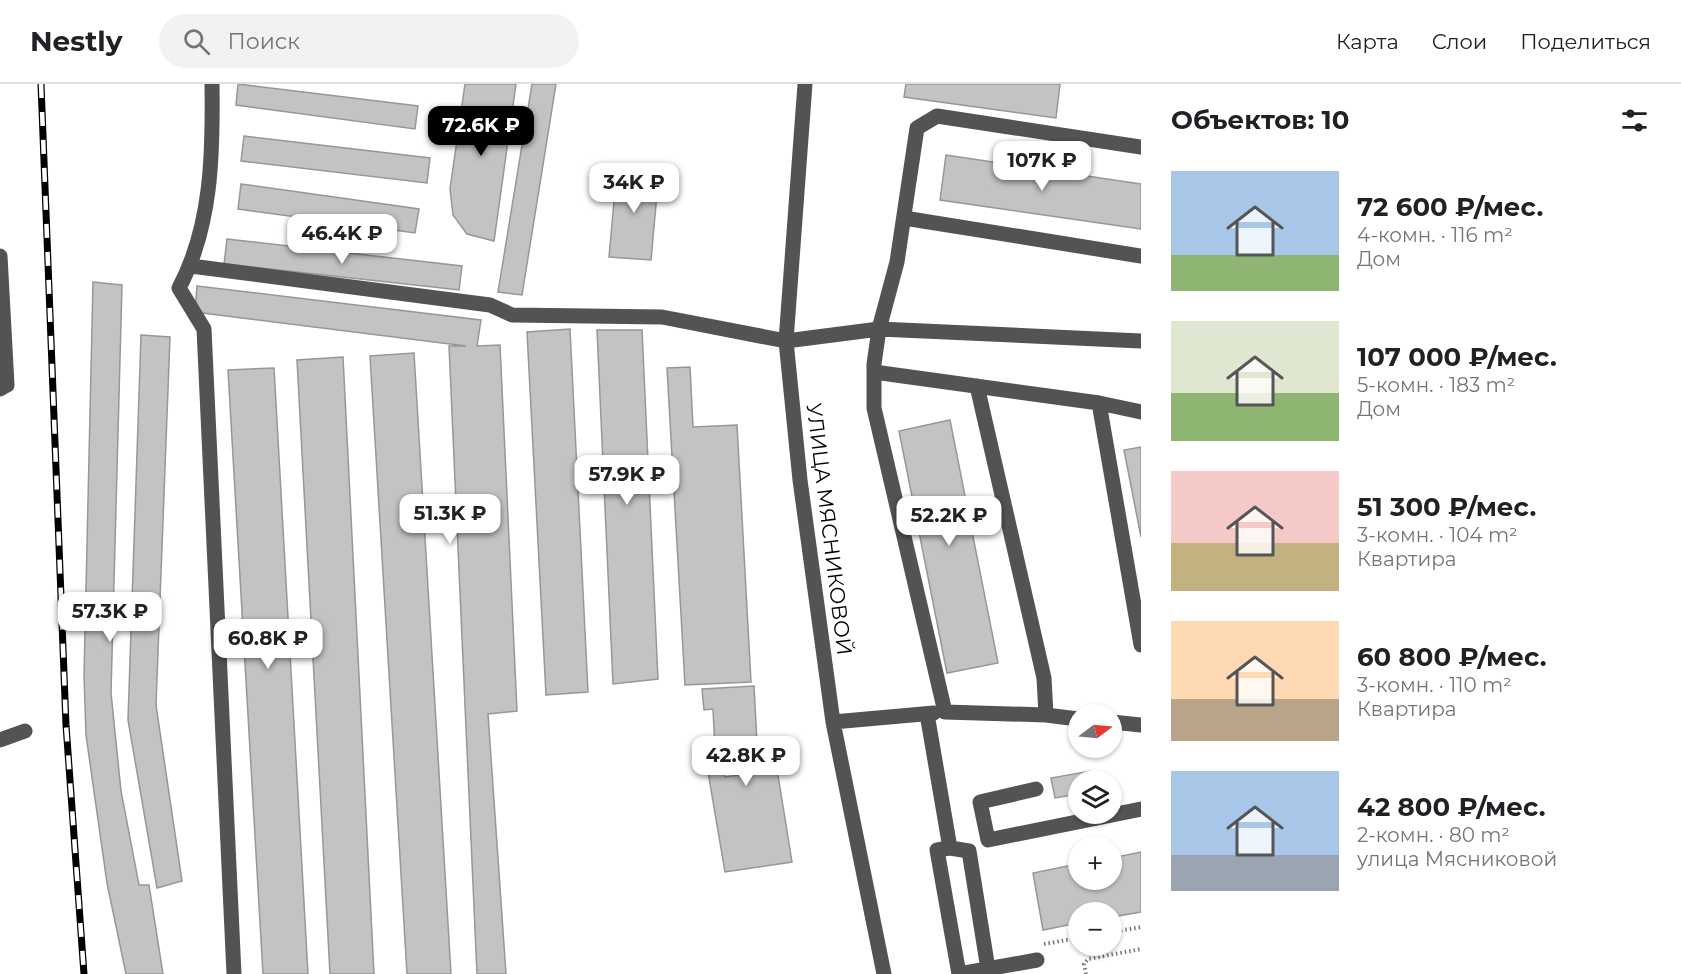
<!DOCTYPE html>
<html lang="ru">
<meta charset="utf-8">
<style>
:root{--surface:#fff;--page:#f2f2f2;--text:#202124;--muted:#757577;--line:#e0e0e0;--accent:#000}
body{margin:0;font-family:Montserrat,sans-serif;background:var(--page);color:var(--text);height:100vh;display:flex;flex-direction:column;font-size:22px;white-space:nowrap}
*{box-sizing:border-box;margin:0}
p{font-size:20px;color:var(--muted)}
.icon{flex:none;width:33px;height:33px;fill:none;stroke:currentColor;stroke-width:2;stroke-linecap:round;stroke-linejoin:round}
.map{position:relative;flex:1;overflow:hidden}
.sheet{display:flex;flex-direction:column;background:var(--surface);width:540px}
.sheet>*{flex:none}
.needle{width:39px;rotate:74deg}
.buttons{position:absolute;left:1068px;top:620px;display:grid;gap:12px}
.buttons a{display:grid;place-items:center;width:54px;height:54px;border-radius:50%;background:var(--surface);box-shadow:0 2px 4px #0004;font-size:30px}
.price{position:absolute;translate:-50% -51px;padding:0 14px;border-radius:12px;background:#fff;color:#222;font-size:20px;line-height:39px;filter:drop-shadow(0 2px 3px #0008)}
.price::after{content:'';position:absolute;left:50%;top:36px;width:18px;height:14px;margin-left:-9px;background:inherit;clip-path:polygon(0 0,100% 0,50% 100%)}
.price.on{background:var(--accent);color:#fff}
ul{padding:0;list-style:none}
li{display:flex;align-items:center;gap:18px;height:150px;padding:0 30px}
li span{display:grid;place-items:center;flex:none;width:168px;height:120px;border-radius:0px;color:#555}
li>.icon{margin-inline-start:auto}
span .icon{width:72px;height:72px;fill:#fffc;stroke-width:1}
li b{font-size:26px}
h2{display:flex;justify-content:space-between;align-items:center;height:72px;padding:0 30px;font-size:26px}
header{display:flex;align-items:center;gap:36px;box-sizing:border-box;height:84px;padding:0 30px;background:var(--surface);border-bottom:2px solid var(--line)}
header strong{font-size:28px}
nav{display:flex;gap:33px;margin-inline-start:auto;font-size:21px}
.search{width:420px;height:54px;background:var(--page);display:flex;align-items:center;gap:15px;box-sizing:border-box;padding:0 21px;border-radius:33px;color:var(--muted);font-size:22px}
main{display:flex;flex:1;min-height:0}
.map>svg:first-child{display:block}
.building{fill:#c3c3c3;stroke:#979797;stroke-width:1.5}
.lines{fill:none;stroke-linecap:round;stroke-linejoin:round}
.path{stroke:#757575;stroke-width:4;stroke-dasharray:1.5 3;stroke-linecap:butt}
.minor{stroke:#535353;stroke-width:15}
.rail-casing{stroke:#000;stroke-width:7}
.rail{stroke:#fff;stroke-width:4.5;stroke-dasharray:14;stroke-linecap:butt}
.labels{text-anchor:middle;stroke-width:6;stroke-linejoin:round;paint-order:stroke}
.street-label{font-size:21px;fill:#000;stroke:#fff}
</style>
<header>
<strong>Nestly</strong>
<div class="search"><svg class="icon" aria-label="search" viewBox="0 0 24 24"><circle cx="10" cy="10" r="6"/><path d="M15 15l6 6"/></svg>Поиск</div>
<nav><a>Карта</a><a>Слои</a><a>Поделиться</a></nav>
</header>
<main>
<div class="map">
<svg width="1141" height="890" viewBox="0 0 1141 890">
<rect width="100%" height="100%" fill="#fff"/>
<path class="building" d="M 238,0 L 418,22 L 415,45 L 236,21 Z
M 465,0 L 516,0 L 494,157 L 467,150 L 453,131 L 450,105 Z
M 532,0 L 556,0 L 522,211 L 498,208 Z
M 906,0 L 1060,0 L 1056,34 L 904,13 Z
M 244,52 L 430,74 L 427,99 L 241,77 Z
M 946,71 L 1141,100 L 1141,145 L 940,116 Z
M 617,84 L 659,88 L 651,176 L 609,173 Z
M 241,100 L 419,125 L 415,149 L 238,125 Z
M 227,155 L 462,182 L 459,206 L 224,180 Z
M 93,198 L 122,201 L 111,609 L 121,707 L 139,801 L 149,801 L 163,890 L 126,890 L 107,799 L 86,651 L 84,592 Z
M 197,202 L 481,236 L 477,262 L 500,261 L 517,627 L 488,630 L 506,890 L 477,890 L 449,262 L 466,262 L 195,228 Z
M 570,245 L 588,608 L 546,611 L 527,248 Z
M 597,246 L 642,246 L 658,595 L 613,600 Z
M 141,251 L 170,253 L 156,621 L 182,797 L 157,804 L 128,636 Z
M 414,269 L 451,890 L 407,890 L 370,272 Z
M 343,273 L 374,890 L 330,890 L 297,276 Z
M 690,283 L 693,343 L 737,341 L 751,598 L 685,601 L 667,284 Z
M 274,284 L 308,890 L 263,890 L 228,286 Z
M 950,336 L 998,579 L 947,589 L 899,347 Z
M 1141,363 L 1141,453 L 1124,366 Z
M 754,602 L 757,658 L 777,685 L 792,778 L 725,788 L 708,688 L 723,686 L 725,693 L 752,689 L 735,664 L 715,665 L 713,625 L 704,626 L 702,605 Z
M 1090,687 L 1092,696 L 1078,696 L 1078,710 L 1055,714 L 1051,694 Z
M 1141,768 L 1141,828 L 1112,833 L 1112,828 L 1078,828 L 1078,839 L 1043,846 L 1033,789 L 1078,780 L 1078,795 L 1112,795 L 1112,774 Z"/>
<g class="lines">
<path class="path" d="M 1112,848 L 1141,843
M 1044,860 L 1078,854
M 1086,890 L 1084,880 L 1088,875 L 1141,865"/>
<path class="minor" d="M 212,0 C 213,69 212,142 179,204 L 204,245 L 234,890
M 805,0 L 786,257 L 800,396 L 833,638 L 884,890
M 904,134 L 1141,172
M 0,172 L 7,301 L 0,305
M 191,182 L 490,221 L 512,231 L 662,233 L 786,257 L 879,245 L 1141,257
M 874,288 L 1099,319 L 1141,328
M 977,302 L 1044,594 L 1046,631
M 1099,319 L 1141,561
M 927,630 L 950,764 L 937,766 L 959,890
M 1078,635 L 1046,631 L 945,628 L 874,324 L 874,280 L 879,245 L 897,178 L 917,44 L 937,32 L 1141,63
M 833,638 L 934,629
M 1112,638 L 1141,641
M 0,656 L 25,647
M 1036,705 L 980,718 L 988,756 L 1141,725
M 950,764 L 969,767 L 988,885
M 959,890 L 1037,876"/>
<defs>
<path id="rail" d="M 41,0 L 66,641 L 84,890"/>
</defs>
<use href="#rail" class="rail-casing"/>
<use href="#rail" class="rail"/>
</g>
<g class="labels">
<g class="street-label">
<text transform="translate(829 445) rotate(83)" y="7">УЛИЦА МЯСНИКОВОЙ</text>
</g>
</g>
</svg>
<div class="buttons">
<a><svg class="needle" viewBox="-14 -14 28 28"><path d="M0-13l5 13h-10z" fill="#e53935"/><path d="M0 13l5-13h-10z" fill="#757577"/></svg></a>
<a><svg class="icon" aria-label="layers" viewBox="0 0 24 24"><path d="M12 4l9 5-9 5-9-5zM3 14l9 5 9-5"/></svg></a>
<a>+</a>
<a>−</a>
</div>
<b class="price on" style="left:481px;top:73px">72.6K ₽</b>
<b class="price" style="left:1042px;top:108px">107K ₽</b>
<b class="price" style="left:634px;top:130px">34K ₽</b>
<b class="price" style="left:342px;top:181px">46.4K ₽</b>
<b class="price" style="left:627px;top:422px">57.9K ₽</b>
<b class="price" style="left:450px;top:461px">51.3K ₽</b>
<b class="price" style="left:949px;top:463px">52.2K ₽</b>
<b class="price" style="left:110px;top:559px">57.3K ₽</b>
<b class="price" style="left:268px;top:586px">60.8K ₽</b>
<b class="price" style="left:746px;top:703px">42.8K ₽</b>
</div>
<section class="sheet">
<h2>Объектов: 10<svg class="icon" aria-label="filters" viewBox="0 0 24 24"><path d="M4 7h16M4 17h16"/><circle cx="9" cy="7" r="2"/><circle cx="15" cy="17" r="2"/></svg></h2>
<ul>
<li><span style="background:linear-gradient(#a9c7e8 70%,#8fb573 0)"><svg class="icon" aria-label="home" viewBox="0 0 24 24"><path d="M3 11l9-7 9 7M6 9v11h12V9"/></svg></span><div><b>72 600 ₽/мес.</b><p>4-комн. · 116 m²</p><p>Дом</p></div></li>
<li><span style="background:linear-gradient(#dfe7d0 60%,#8fb573 0)"><svg class="icon" aria-label="home" viewBox="0 0 24 24"><path d="M3 11l9-7 9 7M6 9v11h12V9"/></svg></span><div><b>107 000 ₽/мес.</b><p>5-комн. · 183 m²</p><p>Дом</p></div></li>
<li><span style="background:linear-gradient(#f6c9c9 60%,#c2b280 0)"><svg class="icon" aria-label="home" viewBox="0 0 24 24"><path d="M3 11l9-7 9 7M6 9v11h12V9"/></svg></span><div><b>51 300 ₽/мес.</b><p>3-комн. · 104 m²</p><p>Квартира</p></div></li>
<li><span style="background:linear-gradient(#ffd9b3 65%,#b9a48a 0)"><svg class="icon" aria-label="home" viewBox="0 0 24 24"><path d="M3 11l9-7 9 7M6 9v11h12V9"/></svg></span><div><b>60 800 ₽/мес.</b><p>3-комн. · 110 m²</p><p>Квартира</p></div></li>
<li><span style="background:linear-gradient(#a9c7e8 70%,#9aa5b1 0)"><svg class="icon" aria-label="home" viewBox="0 0 24 24"><path d="M3 11l9-7 9 7M6 9v11h12V9"/></svg></span><div><b>42 800 ₽/мес.</b><p>2-комн. · 80 m²</p><p>улица Мясниковой</p></div></li>
</ul>
</section>
</main>
